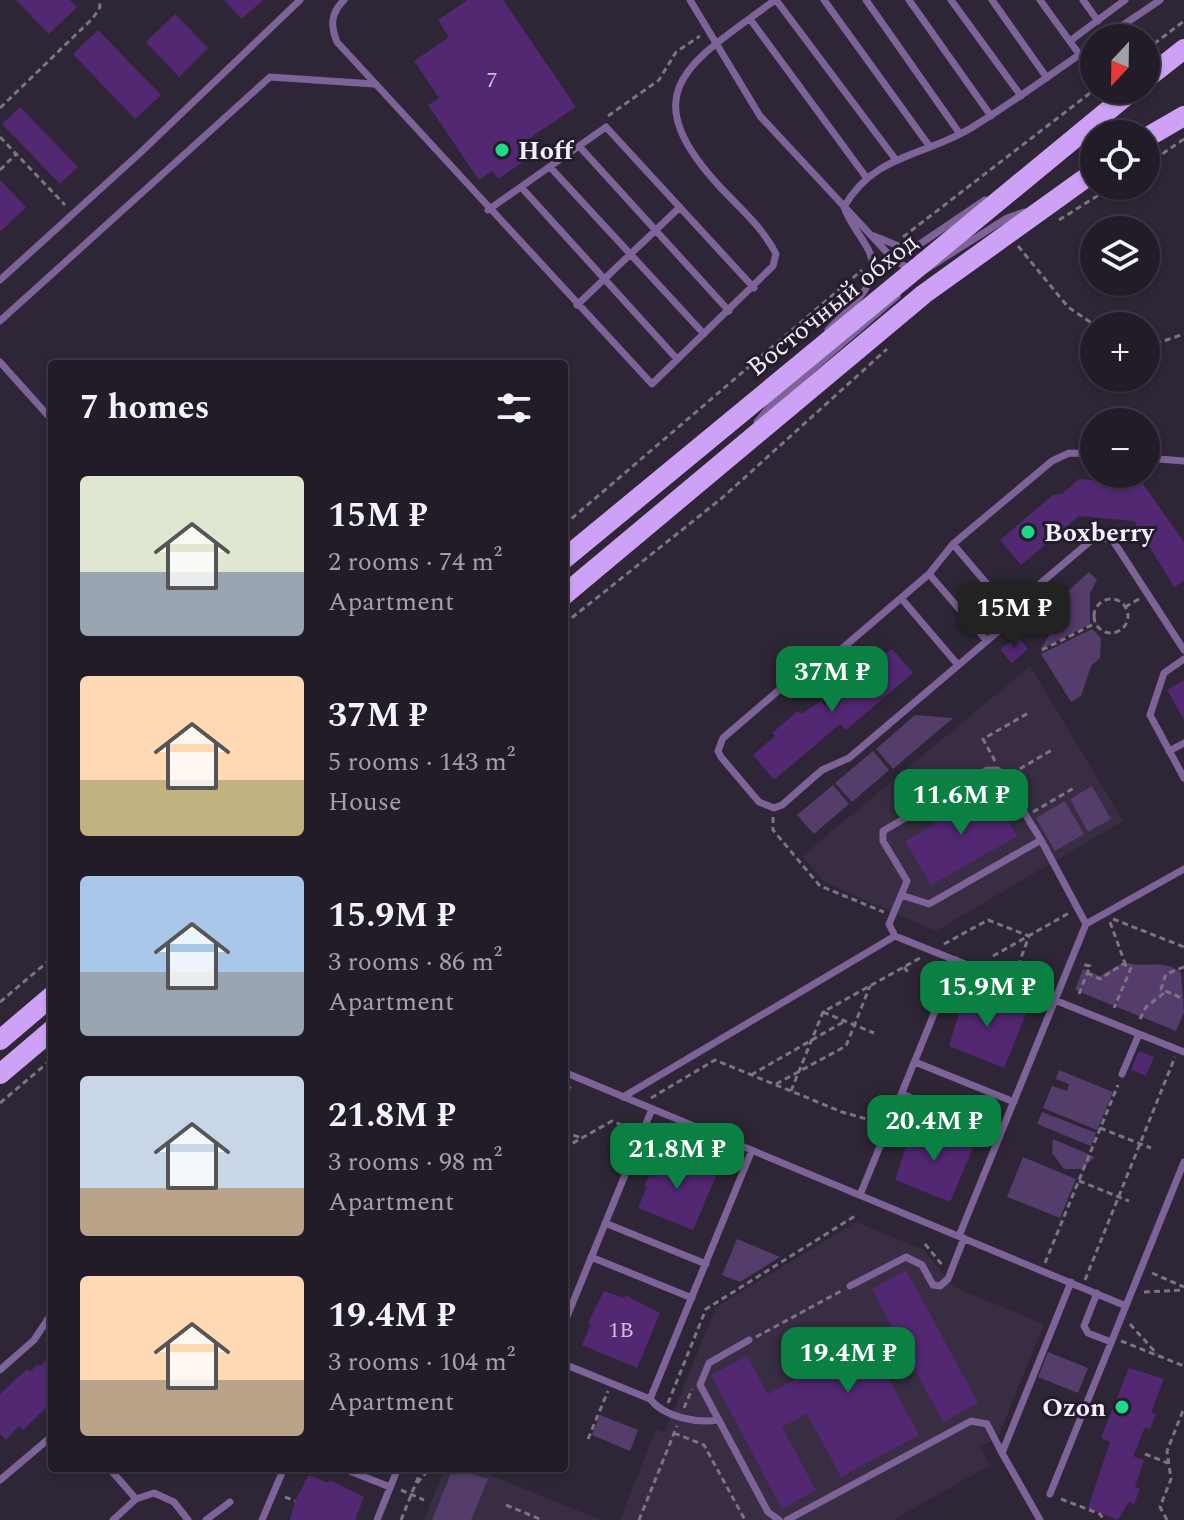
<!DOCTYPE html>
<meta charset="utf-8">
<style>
:root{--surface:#221c28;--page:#2a2530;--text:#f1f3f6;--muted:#a2a1a8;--line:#3f3a45;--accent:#0b8043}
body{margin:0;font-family:Spectral,serif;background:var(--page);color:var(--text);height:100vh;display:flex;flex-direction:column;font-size:30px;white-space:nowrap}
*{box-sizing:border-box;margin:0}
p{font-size:26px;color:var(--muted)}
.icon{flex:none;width:44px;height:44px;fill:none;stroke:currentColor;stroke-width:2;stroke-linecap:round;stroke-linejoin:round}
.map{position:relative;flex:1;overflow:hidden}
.side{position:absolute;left:48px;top:360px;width:520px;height:1112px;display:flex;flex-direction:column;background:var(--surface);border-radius:8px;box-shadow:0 2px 6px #0004,0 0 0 2px var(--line)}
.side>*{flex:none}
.needle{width:52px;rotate:202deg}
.tools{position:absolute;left:1080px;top:24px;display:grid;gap:16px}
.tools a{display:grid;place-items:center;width:80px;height:80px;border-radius:50%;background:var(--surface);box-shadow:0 2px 6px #0004,0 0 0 2px var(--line);font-size:40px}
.price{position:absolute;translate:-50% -68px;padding:0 18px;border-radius:16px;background:var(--accent);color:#fff;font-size:26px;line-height:52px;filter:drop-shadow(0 2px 4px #0008)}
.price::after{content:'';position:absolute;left:50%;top:48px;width:24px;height:18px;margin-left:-12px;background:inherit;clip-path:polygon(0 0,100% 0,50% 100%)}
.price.current{background:#222;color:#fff}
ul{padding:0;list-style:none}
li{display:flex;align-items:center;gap:24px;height:200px;padding:0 32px}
li span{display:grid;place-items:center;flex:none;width:224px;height:160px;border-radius:8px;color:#555}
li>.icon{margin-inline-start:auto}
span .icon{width:96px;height:96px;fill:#fffc;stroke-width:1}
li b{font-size:34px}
h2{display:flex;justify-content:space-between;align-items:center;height:96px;padding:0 32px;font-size:34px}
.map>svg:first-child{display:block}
.built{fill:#382d43}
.green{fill:#543c6b}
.building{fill:#522873}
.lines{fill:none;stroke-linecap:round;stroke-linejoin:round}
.path{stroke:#7b7482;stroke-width:3;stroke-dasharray:6 4;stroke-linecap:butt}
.lane{stroke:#7d6397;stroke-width:7}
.primary{stroke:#cda1f6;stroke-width:20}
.poi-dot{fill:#1dd988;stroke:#241c2c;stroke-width:3}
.labels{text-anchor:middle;stroke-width:6;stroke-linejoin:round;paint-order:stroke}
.number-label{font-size:22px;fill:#ccbdd8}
.poi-label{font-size:26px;font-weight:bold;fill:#f4effa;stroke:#241c2c;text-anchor:start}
.street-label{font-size:26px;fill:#f4effa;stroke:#241c2c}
</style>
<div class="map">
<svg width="1184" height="1520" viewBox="0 0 1184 1520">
<rect width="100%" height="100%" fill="#2e2636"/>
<path class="built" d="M 1030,666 L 1123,821 L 936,931 L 824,882 L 802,856 Z
M 856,1222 L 924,1250 L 954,1287 L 1044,1324 L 998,1437 L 980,1447 L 990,1465 L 893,1520 L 620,1520 L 656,1429 L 665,1432 L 716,1307 Z
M 445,1468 L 473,1468 L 601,1520 L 424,1520 Z"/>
<path class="green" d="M 1089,572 L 1097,580 L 1090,593 L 1090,624 L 1040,650 L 1062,614 L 1069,590 Z
M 1092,629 L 1101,638 L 1100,658 L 1091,666 L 1081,696 L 1071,702 L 1041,654 Z
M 915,715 L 953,718 L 893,769 L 876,749 Z
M 873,751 L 889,770 L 852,802 L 835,783 Z
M 833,785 L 849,804 L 814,834 L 797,815 Z
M 1092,786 L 1111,819 L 1088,832 L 1070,799 Z
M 1065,801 L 1084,834 L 1055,851 L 1036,818 Z
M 1124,962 C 1143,969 1165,958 1181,973 L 1184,1012 L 1176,1031 L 1075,990 L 1083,969 L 1100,976 Z
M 1059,1070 L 1113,1092 L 1097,1130 L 1043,1108 L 1052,1086 L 1067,1091 L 1069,1084 L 1056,1079 Z
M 1042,1112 L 1096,1133 L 1091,1146 L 1037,1124 Z
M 1053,1139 L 1095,1157 L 1082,1169 L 1064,1169 L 1052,1153 Z
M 1023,1157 L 1076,1179 L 1060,1218 L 1007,1197 Z
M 737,1239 L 780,1257 L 740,1282 L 722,1275 Z
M 1048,1352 L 1088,1368 L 1078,1393 L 1038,1377 Z
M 600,1415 L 638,1430 L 630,1451 L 592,1435 Z
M 453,1468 L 488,1479 L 471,1520 L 432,1520 Z"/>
<path class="building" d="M 16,0 L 70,0 L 77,7 L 49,34 Z
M 224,0 L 263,0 L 242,19 Z
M 467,0 L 503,0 L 576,107 L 521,144 L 530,157 L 498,179 L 492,171 L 479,180 L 428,105 L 439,98 L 414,61 L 449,37 L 438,20 Z
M 175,14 L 208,48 L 179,77 L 146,42 Z
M 98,30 L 161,95 L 135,119 L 73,54 Z
M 20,107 L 78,167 L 60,184 L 2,124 Z
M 0,180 L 26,207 L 0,232 Z
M 1079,479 L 1143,484 L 1184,542 L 1184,581 L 1174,587 L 1134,521 L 1079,516 L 1021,565 L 1000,540 L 1053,495 L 1062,494 Z
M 1017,636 L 1028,649 L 1012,663 L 1000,650 Z
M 892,649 L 913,673 L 846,730 L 840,724 L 774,780 L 753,755 L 775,736 L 772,733 L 798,711 L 801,714 L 821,701 L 825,706 L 847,688 L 844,684 Z
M 1184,680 L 1184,720 L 1167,690 Z
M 992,791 L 1017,836 L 931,885 L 905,841 L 935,824 L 931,817 L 959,801 L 963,808 Z
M 971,991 L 990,999 L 991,996 L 1026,1014 L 1004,1068 L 949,1046 L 960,1010 L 963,1011 Z
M 1139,1051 L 1154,1057 L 1146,1076 L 1131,1070 Z
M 918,1125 L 953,1136 L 952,1139 L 973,1148 L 950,1202 L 895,1180 L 907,1144 L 910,1145 Z
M 661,1153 L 696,1164 L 695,1167 L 716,1176 L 693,1230 L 638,1208 L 647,1187 L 644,1186 Z
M 906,1270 L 978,1403 L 943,1422 L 909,1359 L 885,1372 L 919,1435 L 841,1477 L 807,1414 L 782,1427 L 816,1490 L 782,1509 L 711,1375 L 747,1356 L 768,1394 L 818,1367 L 813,1357 L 839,1343 L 844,1353 L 892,1327 L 872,1289 Z
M 604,1291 L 624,1298 L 625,1295 L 660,1313 L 637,1368 L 582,1345 L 591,1324 L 588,1323 Z
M 52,1354 L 52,1402 L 23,1430 L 19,1426 L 6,1440 L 0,1434 L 0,1394 L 27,1369 L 30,1372 L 38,1364 L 40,1366 Z
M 1129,1368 L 1164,1379 L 1151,1412 L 1156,1414 L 1150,1429 L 1145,1427 L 1133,1456 L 1144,1460 L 1135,1487 L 1140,1489 L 1134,1504 L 1129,1502 L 1118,1520 L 1088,1508 L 1110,1442 L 1101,1438 Z
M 309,1475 L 328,1483 L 329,1480 L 364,1497 L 355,1520 L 290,1520 L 295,1501 Z"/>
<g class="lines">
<path class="path" d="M 1146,50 L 1184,21
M 0,108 L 93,18 L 100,7 L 99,0
M 608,116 L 659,80 L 676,52 L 700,36
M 0,137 L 65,205
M 1146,165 L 1184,139
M 0,170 L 16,154
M 1059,220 L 1113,186
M 903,237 L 1094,90
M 1018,246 L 1068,307 L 1096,326
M 1146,347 L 1184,334
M 564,525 L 862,270
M1094 616a17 17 0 1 1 34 0a17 17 0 1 1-34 0Z
M 1125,607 L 1139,599
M 564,624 L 722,498 L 887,349
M 1042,650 L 1096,623
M 995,761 L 983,739 L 1030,712
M 1011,774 L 1052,750
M 925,778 L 933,792
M 1033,812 L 1074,788
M 773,817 L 773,830 L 820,886 L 884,912
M 1113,919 L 1184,947
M 1110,922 L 1126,966
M 944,944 L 988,920 L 1029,936 L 1018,966
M 993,956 L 1069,913
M 904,967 L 910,975
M 1184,967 L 1166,974 L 1161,989 L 1184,999
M 1087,973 L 1100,979 L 1123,964 L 1131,968 L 1114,1008
M 1079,994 L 1090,966 L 1080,964
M 0,1002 L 52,958
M 823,1012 L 874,1033
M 1140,1019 L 1146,1007 L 1164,993
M 751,1075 L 845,1021
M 776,1084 L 846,1046 L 870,986
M 791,1091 L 823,1012 L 920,958
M 651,1098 L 715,1060 L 842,1112 L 877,1122
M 564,1101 L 570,1086
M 0,1103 L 52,1059
M 1100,1128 L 1151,1148
M 564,1132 L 582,1138
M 564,1148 L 612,1121 L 632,1129
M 1079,1181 L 1129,1201
M 925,1244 L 943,1266
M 1045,1263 L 1118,1085
M 1152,1273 L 1184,1287
M 1085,1280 L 1175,1057
M 1144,1292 L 1184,1290
M 1130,1324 L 1157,1354
M 756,1337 L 841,1291
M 1121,1341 L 1184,1366
M 668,1403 L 706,1309 L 855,1216
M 684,1408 L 692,1389
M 674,1433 L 704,1445 L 745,1520
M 588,1439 L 608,1391
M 1145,1454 L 1168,1463
M 417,1483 L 430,1468
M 401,1490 L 424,1500
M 285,1497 L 295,1501
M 1061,1499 L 1100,1514 L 1104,1520
M 506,1505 L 542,1520
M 401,1520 L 422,1468
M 639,1520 L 677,1426
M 1167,1520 L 1160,1507 L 1171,1479 L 1167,1451 L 1184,1408"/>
<path class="lane" d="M 344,0 C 331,13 330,25 337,42 L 652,384 L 773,266 L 776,254 C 763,228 741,209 721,188 C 629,89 692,62 775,0
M 690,0 L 760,116 L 894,260 L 910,269
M 776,0 L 896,160
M 824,0 L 930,147
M 866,0 L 960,134
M 909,0 L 991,116
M 951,0 L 1021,96
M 992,0 L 1047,78
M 1040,0 L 1079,54
M 1083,0 L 1098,21
M 750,19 L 866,177
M 1104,38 L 1160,0
M 1070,41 L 1125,0
M 579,146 L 729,311
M 550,167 L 704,334
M 521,187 L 677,359
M 488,210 L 606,127 L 754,288
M 874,236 L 901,247 L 917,246 L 985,200
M 925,270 L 1007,218 L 1024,212
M 0,280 L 140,153 L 300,0
M 577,305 L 680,207
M 0,321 L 270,77 L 374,84
M 828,330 C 848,309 884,283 869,251 C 861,235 850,224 844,207 C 874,154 923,157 971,128 C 1014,102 1053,72 1094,45
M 0,362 L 52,420
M 757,422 L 771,405 L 897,296
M 1146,458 L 1184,461
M 953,544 L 1009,610 L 1008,623 L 849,758 L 822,770 L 782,805 L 774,808 L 759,802 L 721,757 L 718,751 L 723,738 L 792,679 L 817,670 L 929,574 L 953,544 L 1052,461 L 1069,453 L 1094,454
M 929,574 L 987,641
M 901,598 L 958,665
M 1009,610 L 1094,538 L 1112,539 L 1184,650
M 1184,659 L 1164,673 L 1150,715 L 1184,778
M 1169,751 L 1184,743
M 1041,840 L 1086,924
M 895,936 L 889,924 C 895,910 901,895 907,881 L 883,841 L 883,831 L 987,770 L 998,770 L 1041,840 L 929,904 L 901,895
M 915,1062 L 1014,1102
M 564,1072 L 1126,1306
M 1122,1074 L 1139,1034
M 902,1094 L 1000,1135
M 623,1097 L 895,936 L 1184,1052
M 860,1195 L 956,960
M 605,1223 L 706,1264
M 959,1236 L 1086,924 L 1184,869
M 591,1257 L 692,1298
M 850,1286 L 906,1257 L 922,1265 L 933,1285 L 940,1286 L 948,1279 L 964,1238
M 1097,1293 L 1084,1326 L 1088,1333 L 1111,1342
M 564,1324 L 652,1109
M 749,1340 L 709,1363 L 700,1385 L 768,1512 L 779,1520
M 564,1364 L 650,1399 L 752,1150
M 0,1370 L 34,1340 L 52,1313
M 650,1399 C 665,1418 697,1423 718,1420
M 109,1468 L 136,1499
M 342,1468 L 390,1487
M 0,1480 L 52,1436
M 1050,1494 L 1184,1162
M 113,1520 L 136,1499 L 154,1493 L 174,1502 L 188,1520
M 206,1520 L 230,1502
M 262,1520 L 284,1468
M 377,1520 L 398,1468
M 787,1520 L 971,1421 L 987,1424 L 1002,1453
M 1040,1520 L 1002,1453 L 1071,1282"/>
<path class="primary" d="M 1146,79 L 1184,49
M 1146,138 L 1184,116
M 564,559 L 1133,90
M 564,595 L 924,294 L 1094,172
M 0,1040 L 52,996
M 0,1074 L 52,1030"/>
</g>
<g class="poi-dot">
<circle cx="502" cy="150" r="8"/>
<circle cx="1028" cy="532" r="8"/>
<circle cx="1122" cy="1407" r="8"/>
</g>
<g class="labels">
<g class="number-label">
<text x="492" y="87">7</text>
<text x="621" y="1337">1В</text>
</g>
<g class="poi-label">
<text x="518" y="159">Hoff</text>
<text x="1044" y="541">Boxberry</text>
<text x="1106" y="1416" text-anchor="end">Ozon</text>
</g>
<g class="street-label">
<text transform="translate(832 304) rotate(-39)" y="9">Восточный обход</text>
</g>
</g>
</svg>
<div class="tools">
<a><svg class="needle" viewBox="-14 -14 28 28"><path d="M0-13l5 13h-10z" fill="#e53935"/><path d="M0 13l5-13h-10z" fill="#a2a1a8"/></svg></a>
<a><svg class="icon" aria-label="locate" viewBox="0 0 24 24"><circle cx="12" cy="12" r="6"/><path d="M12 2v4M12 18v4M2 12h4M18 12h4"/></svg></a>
<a><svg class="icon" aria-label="layers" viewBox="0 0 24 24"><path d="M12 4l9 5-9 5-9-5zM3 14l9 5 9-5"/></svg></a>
<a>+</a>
<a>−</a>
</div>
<b class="price current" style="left:1014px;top:650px">15M ₽</b>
<b class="price" style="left:832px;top:714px">37M ₽</b>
<b class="price" style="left:961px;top:837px">11.6M ₽</b>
<b class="price" style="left:987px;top:1029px">15.9M ₽</b>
<b class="price" style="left:934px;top:1163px">20.4M ₽</b>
<b class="price" style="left:677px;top:1191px">21.8M ₽</b>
<b class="price" style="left:848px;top:1395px">19.4M ₽</b>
<section class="side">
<h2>7 homes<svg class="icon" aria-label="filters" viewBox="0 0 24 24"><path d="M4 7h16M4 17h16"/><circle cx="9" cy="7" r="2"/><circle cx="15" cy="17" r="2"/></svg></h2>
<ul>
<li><span style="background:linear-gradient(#dfe7d0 60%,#9aa5b1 0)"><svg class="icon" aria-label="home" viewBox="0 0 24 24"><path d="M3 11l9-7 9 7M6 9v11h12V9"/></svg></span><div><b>15M ₽</b><p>2 rooms · 74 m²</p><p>Apartment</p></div></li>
<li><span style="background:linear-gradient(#ffd9b3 65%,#c2b280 0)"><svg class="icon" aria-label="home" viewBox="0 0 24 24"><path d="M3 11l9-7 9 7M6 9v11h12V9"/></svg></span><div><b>37M ₽</b><p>5 rooms · 143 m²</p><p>House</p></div></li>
<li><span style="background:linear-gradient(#a9c7e8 60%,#9aa5b1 0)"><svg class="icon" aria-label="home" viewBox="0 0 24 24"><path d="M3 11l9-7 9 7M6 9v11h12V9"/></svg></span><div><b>15.9M ₽</b><p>3 rooms · 86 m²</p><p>Apartment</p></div></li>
<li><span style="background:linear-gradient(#c9d6e8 70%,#b9a48a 0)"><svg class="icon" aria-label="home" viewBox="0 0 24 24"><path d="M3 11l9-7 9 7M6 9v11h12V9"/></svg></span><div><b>21.8M ₽</b><p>3 rooms · 98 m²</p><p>Apartment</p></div></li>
<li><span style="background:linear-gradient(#ffd9b3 65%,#b9a48a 0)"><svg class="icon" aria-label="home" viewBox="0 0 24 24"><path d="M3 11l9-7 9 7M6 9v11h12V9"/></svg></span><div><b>19.4M ₽</b><p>3 rooms · 104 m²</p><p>Apartment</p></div></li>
</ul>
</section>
</div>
